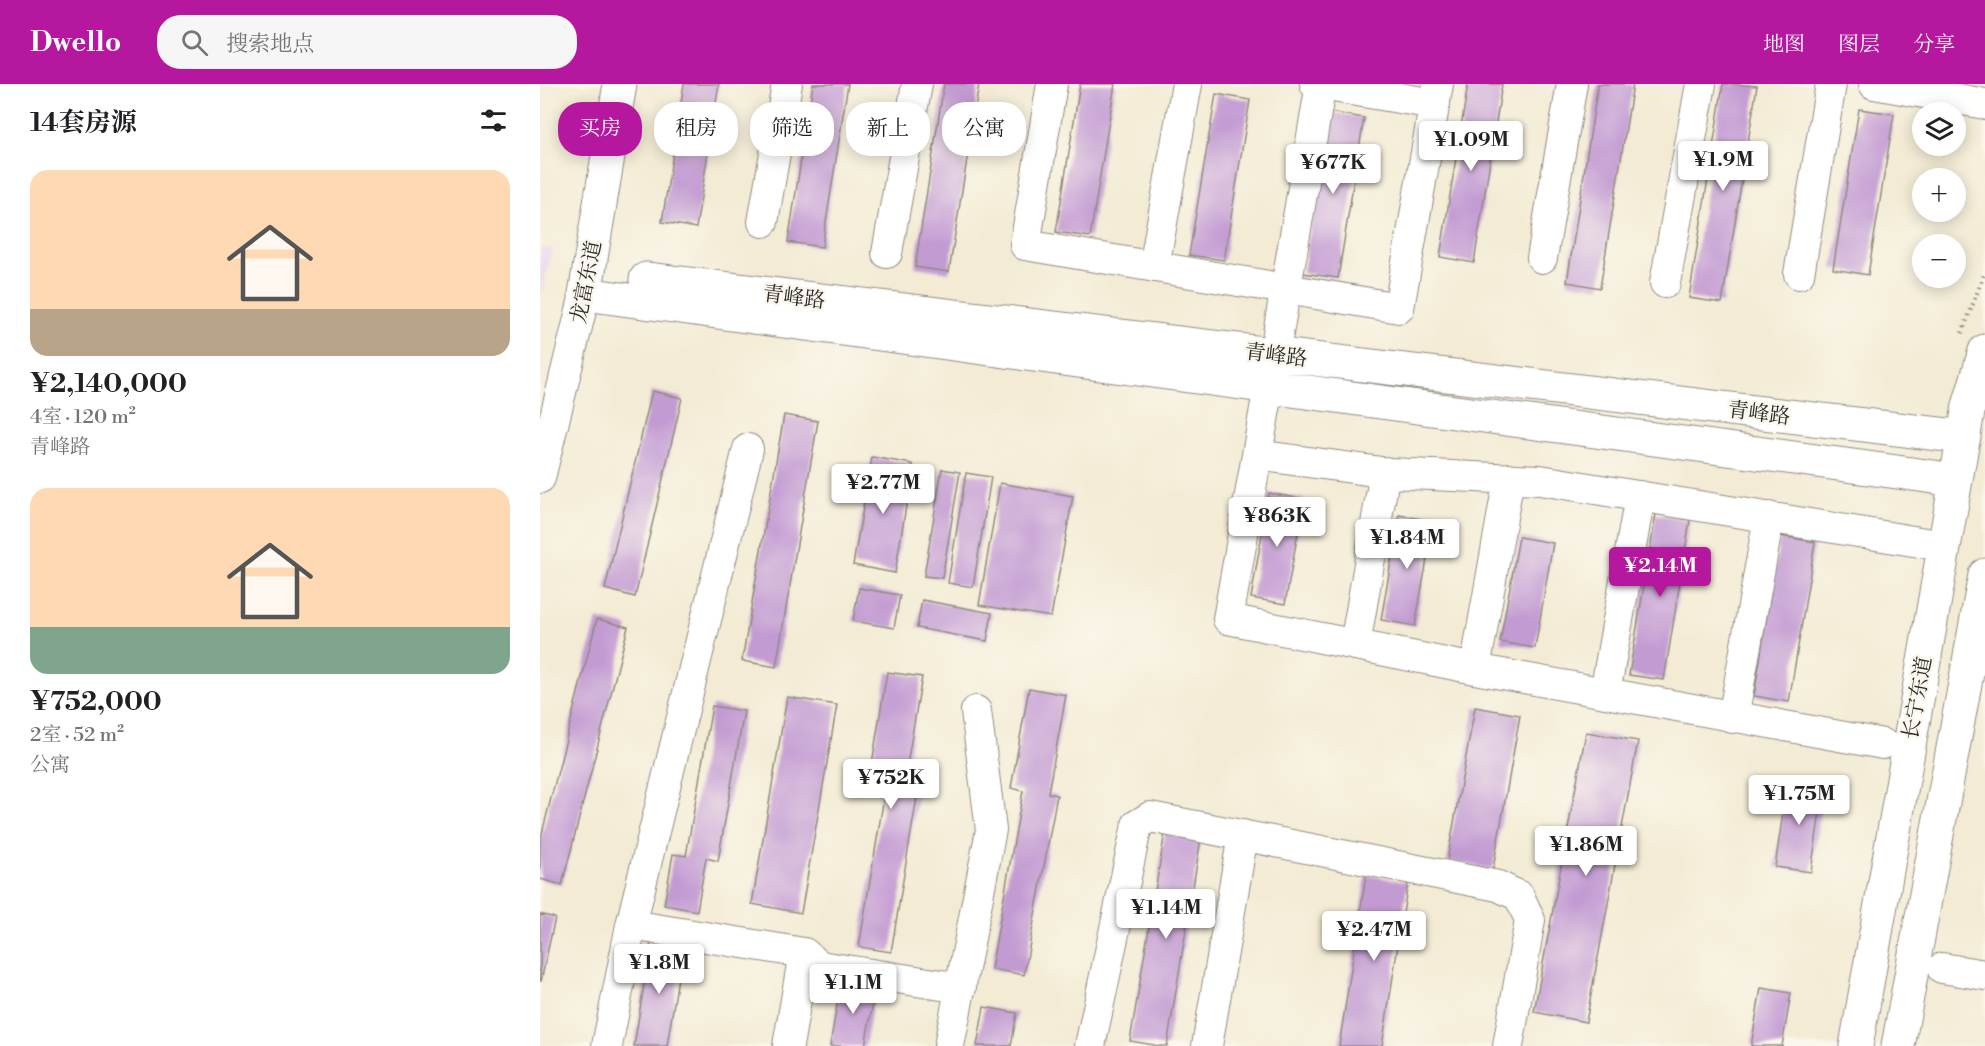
<!DOCTYPE html>
<html lang="zh">
<meta charset="utf-8">
<style>
:root{--surface:#fff;--page:#f6f6f6;--text:#202124;--muted:#757577;--accent:#b5179e}
body{margin:0;font-family:"Libre Bodoni","Noto Serif SC",serif;background:var(--page);color:var(--text);height:100vh;display:flex;flex-direction:column;font-size:22px;white-space:nowrap}
*{box-sizing:border-box;margin:0}
p{font-size:20px;color:var(--muted)}
.icon{flex:none;width:33px;height:33px;fill:none;stroke:currentColor;stroke-width:2;stroke-linecap:round;stroke-linejoin:round}
.map{position:relative;flex:1;overflow:hidden}
.sheet{display:flex;flex-direction:column;background:var(--surface);width:540px}
.sheet>*{flex:none}
.top-card{position:absolute;left:18px;top:18px;width:570px;height:54px;display:flex;gap:12px}
.controls{position:absolute;left:1372px;top:18px;display:grid;gap:12px}
.controls a{display:grid;place-items:center;width:54px;height:54px;border-radius:50%;background:var(--surface);box-shadow:0 3px 15px #0003;font-size:30px}
.price{position:absolute;translate:-50% -51px;padding:0 14px;border-radius:6px;background:#fff;color:#222;font-size:20px;line-height:39px;filter:drop-shadow(0 2px 3px #0008)}
.price::after{content:'';position:absolute;left:50%;top:36px;width:18px;height:14px;margin-left:-9px;background:inherit;clip-path:polygon(0 0,100% 0,50% 100%)}
.price.current{background:var(--accent);color:#fff}
ul{padding:0;list-style:none}
li{display:grid;align-content:center;gap:12px;height:318px;padding:0 30px}
li span{display:grid;place-items:center;height:186px;border-radius:18px;color:#555}
li>.icon{margin-inline-start:auto}
span .icon{width:108px;height:108px;fill:#fffc;stroke-width:1}
li b{font-size:26px}
h2{display:flex;justify-content:space-between;align-items:center;height:72px;padding:0 30px;font-size:26px}
.pill{padding:0 21px;border-radius:24px;background:var(--surface);box-shadow:0 3px 15px #0003;font-size:21px;line-height:54px}
.pill.current{background:var(--accent);color:#fff}
header{display:flex;align-items:center;gap:36px;box-sizing:border-box;height:84px;padding:0 30px;background:var(--accent);color:#fff}
header strong{font-size:28px}
nav{display:flex;gap:33px;margin-inline-start:auto;font-size:21px}
.search{width:420px;height:54px;background:var(--page);display:flex;align-items:center;gap:15px;box-sizing:border-box;padding:0 21px;border-radius:24px;color:var(--muted);font-size:22px}
main{display:flex;flex:1;min-height:0}
.map>svg:first-child{display:block}
.built{fill:#e7d2ef}
.building{fill:#c39bd3}
.lines{fill:none;stroke-linecap:round;stroke-linejoin:round}
.minor-casing{stroke:#8f8b80;stroke-width:32}
.major-casing{stroke:#8f8b80;stroke-width:35}
.path{stroke:#8f8b80;stroke-width:4;stroke-dasharray:1.5 4.5;stroke-linecap:butt}
.minor{stroke:#fff;stroke-width:30}
.major{stroke:#fff;stroke-width:33}
.labels{text-anchor:middle;stroke-width:5;stroke-linejoin:round;paint-order:stroke}
.street-label{font-size:21px;fill:#2b2b2b;stroke:#fbf7ec}
</style>
<header>
<strong>Dwello</strong>
<div class="search"><svg class="icon" aria-label="search" viewBox="0 0 24 24"><circle cx="10" cy="10" r="6"/><path d="M15 15l6 6"/></svg>搜索地点</div>
<nav><a>地图</a><a>图层</a><a>分享</a></nav>
</header>
<main>
<section class="sheet">
<h2>14套房源<svg class="icon" aria-label="filters" viewBox="0 0 24 24"><path d="M4 7h16M4 17h16"/><circle cx="9" cy="7" r="2"/><circle cx="15" cy="17" r="2"/></svg></h2>
<ul>
<li><span style="background:linear-gradient(#ffd9b3 75%,#b9a48a 0)"><svg class="icon" aria-label="home" viewBox="0 0 24 24"><path d="M3 11l9-7 9 7M6 9v11h12V9"/></svg></span><div><b>¥2,140,000</b><p>4室 · 120 m²</p><p>青峰路</p></div></li>
<li><span style="background:linear-gradient(#ffd9b3 75%,#7fa58c 0)"><svg class="icon" aria-label="home" viewBox="0 0 24 24"><path d="M3 11l9-7 9 7M6 9v11h12V9"/></svg></span><div><b>¥752,000</b><p>2室 · 52 m²</p><p>公寓</p></div></li>
</ul>
</section>
<div class="map">
<svg width="1445" height="962" viewBox="0 0 1445 962">
<rect width="100%" height="100%" fill="#fbf7ec"/>
<filter id="ink" filterUnits="userSpaceOnUse"><feTurbulence type="fractalNoise" baseFrequency=".0167" numOctaves="2"/><feDisplacementMap in="SourceGraphic" scale="12" xChannelSelector="R" yChannelSelector="G"/><feConvolveMatrix kernelMatrix="1 2 1 2 8 2 1 2 1" color-interpolation-filters="sRGB"/></filter>
<filter id="wash" filterUnits="userSpaceOnUse"><feTurbulence type="fractalNoise" baseFrequency=".008" numOctaves="4" result="noise"/><feDisplacementMap in="SourceGraphic" scale="24" xChannelSelector="R" yChannelSelector="G"/><feGaussianBlur stdDeviation="1.35" result="paint"/><feColorMatrix in="noise" values="0 0 0 0 0 0 0 0 0 0 0 0 0 0 0 0 0 1.4 0 .05"/><feComposite in="paint" operator="in"/></filter>
<g filter="url(#wash)">
<rect width="100%" height="100%" fill="#f3ebd4"/>
<path class="built" d="M 0,164 L 13,164 L 0,213 Z"/>
<g id="blocks">
<path class="building" d="M 144,0 L 179,0 L 156,144 L 122,138 Z
M 273,0 L 308,0 L 282,163 L 248,158 Z
M 404,0 L 439,0 L 409,188 L 375,183 Z
M 540,0 L 575,0 L 550,153 L 516,148 Z
M 928,0 L 962,0 L 934,179 L 900,173 Z
M 1058,0 L 1093,0 L 1060,204 L 1027,198 Z
M 1183,0 L 1217,2 L 1182,219 L 1149,214 Z
M 676,10 L 710,16 L 684,176 L 649,171 Z
M 1319,25 L 1354,30 L 1328,191 L 1293,185 Z
M 789,28 L 824,34 L 798,194 L 763,189 Z
M 112,307 L 142,314 L 95,513 L 65,505 Z
M 244,331 L 278,337 L 236,583 L 202,577 Z
M 332,373 L 373,380 L 355,489 L 313,481 Z
M 402,385 L 420,388 L 402,494 L 384,492 Z
M 426,389 L 451,393 L 433,503 L 408,499 Z
M 460,399 L 533,412 L 511,533 L 439,521 Z
M 729,409 L 764,415 L 745,520 L 711,514 Z
M 1116,430 L 1150,436 L 1124,596 L 1089,591 Z
M 859,431 L 894,437 L 875,542 L 841,536 Z
M 1240,452 L 1275,458 L 1249,618 L 1214,612 Z
M 979,453 L 1013,459 L 995,564 L 960,558 Z
M 319,504 L 360,511 L 354,544 L 313,537 Z
M 382,516 L 452,529 L 447,557 L 377,544 Z
M 57,535 L 88,543 L 22,801 L 0,795 L 0,757 Z
M 347,588 L 382,593 L 363,704 L 378,707 L 351,868 L 319,863 L 346,701 L 329,698 Z
M 489,604 L 526,611 L 508,709 L 517,711 L 484,891 L 451,885 L 483,707 L 471,704 Z
M 247,613 L 297,621 L 261,829 L 212,820 Z
M 172,622 L 204,627 L 178,777 L 166,774 L 157,827 L 124,821 L 133,770 L 146,772 Z
M 935,623 L 980,631 L 953,785 L 907,777 Z
M 1046,648 L 1098,657 L 1046,938 L 994,928 Z
M 1248,695 L 1284,701 L 1271,788 L 1235,783 Z
M 625,748 L 661,754 L 627,962 L 620,962 L 590,957 Z
M 826,791 L 868,798 L 842,962 L 799,962 Z
M 0,830 L 15,834 L 1,897 L 0,897 Z
M 111,858 L 143,863 L 127,962 L 94,962 Z
M 301,897 L 336,903 L 325,962 L 290,962 Z
M 1221,904 L 1251,909 L 1242,962 L 1211,962 Z
M 444,923 L 477,929 L 471,962 L 437,962 Z"/>
</g>
</g>
<g filter="url(#ink)">
<use href="#blocks" fill-opacity="0" stroke="#8f8b80" stroke-width="1.5"/>
<g class="lines">
<defs>
<path id="minor" d="M 512,0 L 485,161 L 859,224 L 898,0
M 775,0 L 895,20
M 781,0 L 717,371 L 849,389 L 1000,396 L 1404,462
M 1334,0 L 1445,20
M 223,138 L 247,0
M 347,169 L 377,0
M 1002,174 L 1032,0
M 614,183 L 647,0
M 1259,190 L 1291,0
M 1125,199 L 1161,0
M 717,371 L 688,535 L 935,585 L 1343,660
M 0,394 L 45,210
M 815,561 L 845,388
M 935,585 L 969,394
M 1065,609 L 1100,412
M 1193,634 L 1229,433
M 91,841 L 264,869 L 280,882 L 421,904
M 1402,884 L 1445,891
M 67,962 L 91,841 L 208,365
M 248,962 L 264,869
M 409,962 L 451,746 L 436,627
M 550,962 L 597,741 L 610,733 L 958,802 L 979,812 L 990,836 L 968,962
M 667,962 L 703,751"/>
<path id="major" d="M 80,0 L 45,210 L 1416,396
M 106,195 L 1424,353
M 1316,962 L 1429,322 L 1445,267
M 1358,962 L 1445,491"/>
</defs>
<use href="#minor" class="minor-casing"/>
<use href="#major" class="major-casing"/>
<path class="path" d="M 1422,249 L 1445,188"/>
<use href="#minor" class="minor"/>
<use href="#major" class="major"/>
</g>
</g>
<g class="labels">
<g class="street-label">
<text transform="translate(46 198) rotate(-79)" y="7">龙富东道</text>
<text transform="translate(254 213) rotate(7)" y="7">青峰路</text>
<text transform="translate(736 271) rotate(7)" y="7">青峰路</text>
<text transform="translate(1219 329) rotate(7)" y="7">青峰路</text>
<text transform="translate(1377 614) rotate(-80)" y="7">长宁东道</text>
</g>
</g>
</svg>
<div class="controls">
<a><svg class="icon" aria-label="layers" viewBox="0 0 24 24"><path d="M12 4l9 5-9 5-9-5zM3 14l9 5 9-5"/></svg></a>
<a>+</a>
<a>−</a>
</div>
<b class="price" style="left:931px;top:88px">¥1.09M</b>
<b class="price" style="left:1183px;top:108px">¥1.9M</b>
<b class="price" style="left:793px;top:111px">¥677K</b>
<b class="price" style="left:343px;top:431px">¥2.77M</b>
<b class="price" style="left:737px;top:464px">¥863K</b>
<b class="price" style="left:867px;top:486px">¥1.84M</b>
<b class="price current" style="left:1120px;top:514px">¥2.14M</b>
<b class="price" style="left:351px;top:726px">¥752K</b>
<b class="price" style="left:1259px;top:742px">¥1.75M</b>
<b class="price" style="left:1046px;top:793px">¥1.86M</b>
<b class="price" style="left:626px;top:856px">¥1.14M</b>
<b class="price" style="left:834px;top:878px">¥2.47M</b>
<b class="price" style="left:119px;top:911px">¥1.8M</b>
<b class="price" style="left:313px;top:931px">¥1.1M</b>
<div class="top-card">
<a class="pill current">买房</a>
<a class="pill">租房</a>
<a class="pill">筛选</a>
<a class="pill">新上</a>
<a class="pill">公寓</a>
</div>
</div>
</main>
